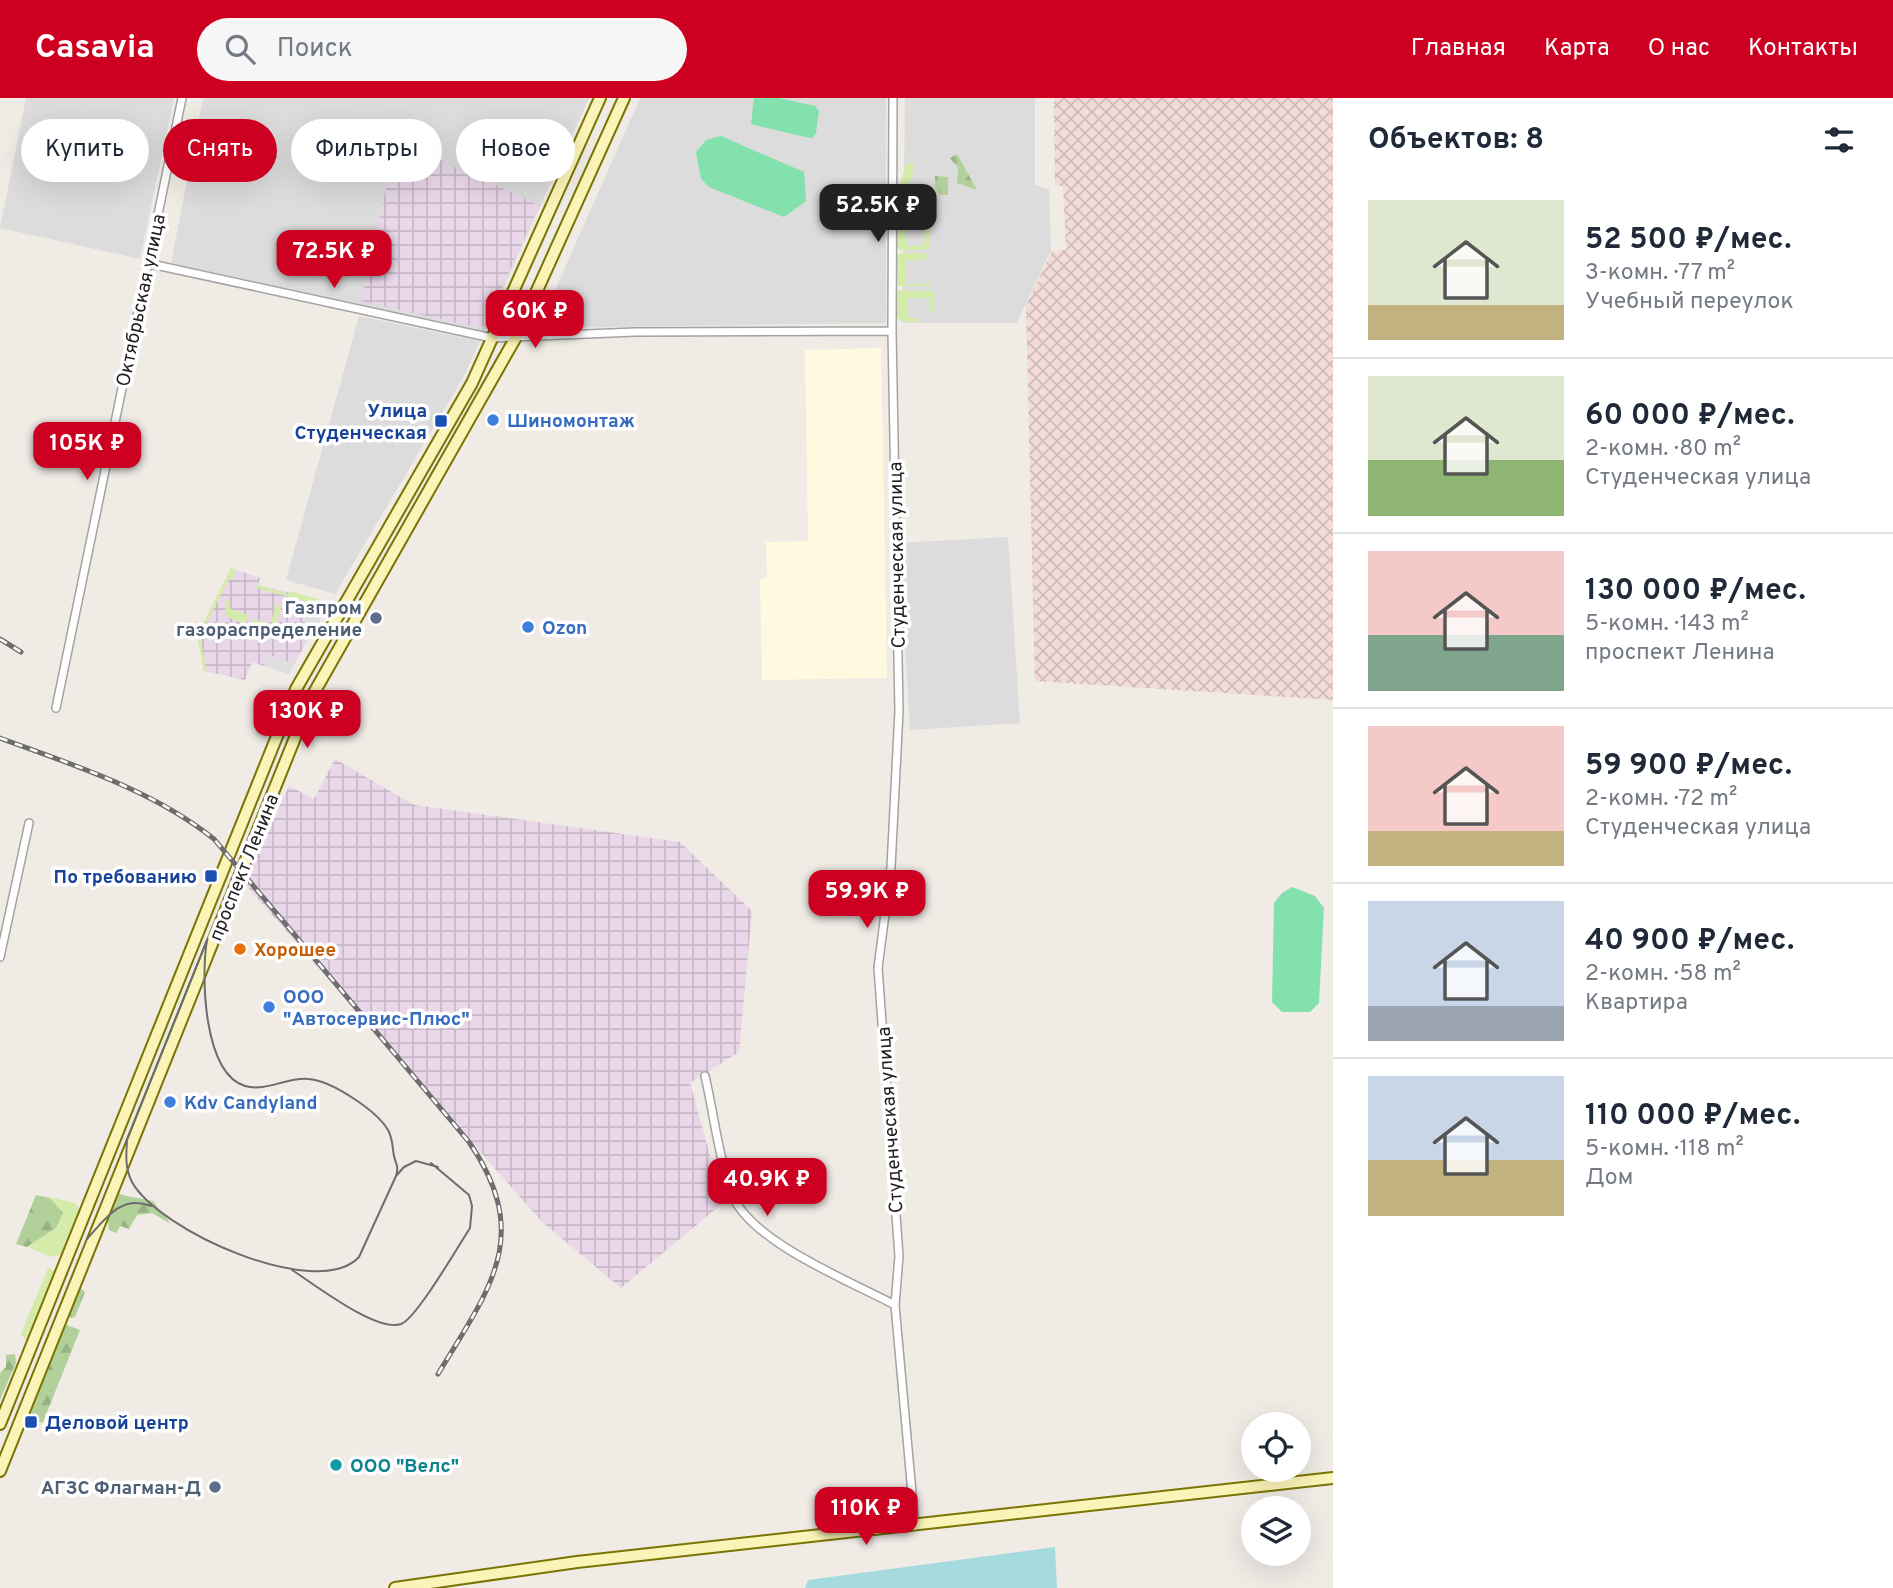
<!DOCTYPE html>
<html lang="ru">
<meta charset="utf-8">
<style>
:root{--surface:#fff;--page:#f6f6f7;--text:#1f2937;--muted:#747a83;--line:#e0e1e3;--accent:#ce0021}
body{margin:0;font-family:Overpass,sans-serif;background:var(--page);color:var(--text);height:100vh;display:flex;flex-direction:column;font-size:26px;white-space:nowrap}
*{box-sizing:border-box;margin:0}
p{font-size:23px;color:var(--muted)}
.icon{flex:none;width:38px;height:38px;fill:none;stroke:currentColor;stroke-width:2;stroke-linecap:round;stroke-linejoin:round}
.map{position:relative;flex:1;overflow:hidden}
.panel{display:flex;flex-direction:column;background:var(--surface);width:560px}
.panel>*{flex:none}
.top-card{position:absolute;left:21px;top:21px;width:665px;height:63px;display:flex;gap:14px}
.controls{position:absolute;left:1241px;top:1314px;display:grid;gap:14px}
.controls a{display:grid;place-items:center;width:70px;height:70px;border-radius:50%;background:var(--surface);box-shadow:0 7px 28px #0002;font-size:35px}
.price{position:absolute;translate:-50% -60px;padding:0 16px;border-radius:14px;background:var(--accent);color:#fff;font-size:23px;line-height:46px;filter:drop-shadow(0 2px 4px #0008)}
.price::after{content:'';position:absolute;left:50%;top:42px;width:21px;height:16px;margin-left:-10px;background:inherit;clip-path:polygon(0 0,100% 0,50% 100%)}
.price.current{background:#222;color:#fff}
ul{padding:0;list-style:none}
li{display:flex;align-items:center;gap:21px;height:175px;padding:0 35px}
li+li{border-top:2px solid var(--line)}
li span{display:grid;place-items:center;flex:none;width:196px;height:140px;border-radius:0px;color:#555}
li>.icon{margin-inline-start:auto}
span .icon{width:84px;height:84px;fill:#fffc;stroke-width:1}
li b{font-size:30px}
h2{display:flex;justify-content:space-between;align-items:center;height:84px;padding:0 35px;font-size:30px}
.chip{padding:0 24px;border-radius:32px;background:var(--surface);box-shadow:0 7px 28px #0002;font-size:24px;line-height:63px}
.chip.current{background:var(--accent);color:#fff}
header{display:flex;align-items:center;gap:42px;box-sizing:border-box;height:98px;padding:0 35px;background:var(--accent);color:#fff}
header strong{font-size:33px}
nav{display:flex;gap:38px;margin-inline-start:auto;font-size:24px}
.search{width:490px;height:63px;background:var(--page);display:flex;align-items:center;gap:18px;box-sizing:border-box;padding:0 24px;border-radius:38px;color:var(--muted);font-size:26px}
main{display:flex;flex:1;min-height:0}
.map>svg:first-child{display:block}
.residential{fill:#dddcdc}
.industrial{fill:url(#industrial-grid)}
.education{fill:#fffadf}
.military{fill:url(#military-cross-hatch)}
.grass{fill:#d4ebaa}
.forest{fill:url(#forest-firs)}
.pitch{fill:#82e1ad}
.parking{fill:#dfdfdf}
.water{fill:#a5dbdf}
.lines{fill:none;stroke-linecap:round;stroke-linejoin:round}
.minor-casing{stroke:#a3a3a3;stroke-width:10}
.secondary-casing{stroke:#7a7402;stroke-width:14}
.minor{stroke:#fff;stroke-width:7}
.secondary{stroke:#fbf4b8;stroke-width:10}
.tram{stroke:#6d6d6d;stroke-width:2}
.rail-casing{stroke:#6d6d6d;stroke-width:5}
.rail{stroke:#fff;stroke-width:2.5;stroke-dasharray:8;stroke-linecap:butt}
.shop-dot{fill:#3f7fe0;stroke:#fff;stroke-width:2.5}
.transit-dot{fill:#1a4fb4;stroke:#fff;stroke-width:2.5}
.service-dot{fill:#5c6f8a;stroke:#fff;stroke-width:2.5}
.food-dot{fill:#e8710a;stroke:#fff;stroke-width:2.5}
.culture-dot{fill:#0f9aa8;stroke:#fff;stroke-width:2.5}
.labels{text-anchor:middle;stroke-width:7;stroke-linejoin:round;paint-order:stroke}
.street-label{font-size:19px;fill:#1f1f1f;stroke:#fff}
.transit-label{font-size:19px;font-weight:bold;fill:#164399;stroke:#fff;text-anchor:end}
.shop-label{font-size:19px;font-weight:bold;fill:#366cbe;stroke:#fff;text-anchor:start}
.service-label{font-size:19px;font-weight:bold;fill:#4e5e75;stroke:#fff;text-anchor:end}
.food-label{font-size:19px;font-weight:bold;fill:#c56008;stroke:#fff;text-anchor:start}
.culture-label{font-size:19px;font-weight:bold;fill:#0d838f;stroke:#fff;text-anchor:start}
</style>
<header>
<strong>Casavia</strong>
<div class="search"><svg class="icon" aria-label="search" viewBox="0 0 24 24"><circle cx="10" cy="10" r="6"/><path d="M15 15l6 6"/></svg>Поиск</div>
<nav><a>Главная</a><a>Карта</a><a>О нас</a><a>Контакты</a></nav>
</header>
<main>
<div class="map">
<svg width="1333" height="1490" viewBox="0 0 1333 1490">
<defs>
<pattern id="industrial-grid" width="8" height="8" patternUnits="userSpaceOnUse" patternTransform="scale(1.75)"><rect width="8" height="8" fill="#e9d7e9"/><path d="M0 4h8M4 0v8" fill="none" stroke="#c7b8c7"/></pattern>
<pattern id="military-cross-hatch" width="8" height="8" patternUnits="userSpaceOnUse" patternTransform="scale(1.75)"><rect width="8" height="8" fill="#f2dbd8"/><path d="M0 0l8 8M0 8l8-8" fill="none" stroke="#cfbcb9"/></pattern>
<pattern id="forest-firs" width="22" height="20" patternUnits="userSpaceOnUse" patternTransform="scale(1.75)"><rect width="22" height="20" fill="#b2d099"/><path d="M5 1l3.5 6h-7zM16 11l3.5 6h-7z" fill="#99b283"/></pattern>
</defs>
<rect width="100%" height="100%" fill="#f0ebe5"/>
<path class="residential" d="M 26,0 L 174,0 L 140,161 L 0,130 Z
M 203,0 L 589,0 L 484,233 L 171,165 Z
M 640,0 L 886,0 L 886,225 L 550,230 L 541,224 Z
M 905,0 L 1035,0 L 1035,87 L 1049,91 L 1051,152 L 1017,225 L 902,225 Z
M 359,218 L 480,243 L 464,278 L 335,496 L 286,482 Z
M 1008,439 L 1020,625 L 910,632 L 899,445 Z"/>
<path class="industrial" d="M 422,54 L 539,107 L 486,226 L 480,230 L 361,203 L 391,69 Z
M 231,470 L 260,480 L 258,487 L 328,504 L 289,576 L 252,564 L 245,582 L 204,573 L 197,538 Z
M 335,661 L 414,707 L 680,744 L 752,813 L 739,954 L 690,985 L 723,1105 L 621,1190 L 541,1123 L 244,785 L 289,688 L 314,701 Z"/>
<path class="education" d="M 881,250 L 887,580 L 762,582 L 760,481 L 767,480 L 766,444 L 808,443 L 805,252 Z"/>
<path class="military" d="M 1054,0 L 1333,0 L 1333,602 L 1035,583 L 1026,208 L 1052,153 L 1066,152 L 1063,88 L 1055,87 Z"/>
<path class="grass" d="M 913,65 L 912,83 L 908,85 L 909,109 L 924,109 L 923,122 L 905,123 L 907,148 L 924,148 L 925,121 L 929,121 L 930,151 L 901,152 L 897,150 L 895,90 L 901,84 L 906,66 Z
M 900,155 L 925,155 L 927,161 L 906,163 L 906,186 L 924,186 L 930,182 L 930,188 L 899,188 L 895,180 L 895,160 Z
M 899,192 L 933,193 L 934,213 L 930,215 L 930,200 L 907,200 L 908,219 L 918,220 L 917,224 L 900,223 L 895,217 L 895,195 Z
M 231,470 L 236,472 L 232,482 L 229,481 L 200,538 L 207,574 L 204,573 L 197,538 Z
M 258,487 L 288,496 L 290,493 L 320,502 L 319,507 L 256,490 Z
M 226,502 L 231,503 L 229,510 L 248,517 L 245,526 L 225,518 Z
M 276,504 L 281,511 L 274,533 L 250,528 L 253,521 L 271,526 Z
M 49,1099 L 75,1105 L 80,1112 L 62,1156 L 51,1159 L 28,1149 L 55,1131 L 63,1115 Z
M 48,1170 L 58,1174 L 31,1242 L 27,1244 L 21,1236 Z"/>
<path class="forest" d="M 957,56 L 977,92 L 957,85 L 958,70 L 950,60 Z
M 935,78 L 948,79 L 948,97 L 940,97 L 935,88 Z
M 117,1096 L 153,1103 L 171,1126 L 152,1115 L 137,1117 L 129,1131 L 120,1128 L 116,1135 L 109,1132 L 107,1117 Z
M 36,1097 L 50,1100 L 63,1115 L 56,1130 L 27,1149 L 16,1146 Z
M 79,1189 L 85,1194 L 75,1219 L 71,1220 L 68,1214 Z
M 64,1226 L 80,1232 L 43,1324 L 39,1325 L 29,1316 Z
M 15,1256 L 16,1265 L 0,1302 L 0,1275 L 6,1269 L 6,1257 Z"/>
<path class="pitch" d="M 754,0 L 779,0 L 815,8 L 819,13 L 816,35 L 812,40 L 805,39 L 751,26 Z
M 721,38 L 804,74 L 806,103 L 784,119 L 709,89 L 701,81 L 696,54 L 706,42 Z
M 1292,789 L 1315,798 L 1324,810 L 1319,905 L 1310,914 L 1282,914 L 1272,904 L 1274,805 L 1282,795 Z"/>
<path class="parking" d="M 306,516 L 321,520 L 308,543 L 300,541 Z
M 269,557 L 295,566 L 289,576 L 264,568 Z"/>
<path class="water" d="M 1055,1449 L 1057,1490 L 805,1490 L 808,1482 Z"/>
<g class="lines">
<defs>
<path id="minor" d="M 893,0 L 892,233 L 899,613 L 891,769 L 878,870 L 899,1158 L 895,1207 L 915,1428
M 151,166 L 492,240 L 635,234 L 892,233
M 56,610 L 182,0
M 0,859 L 29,725
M 705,978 C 714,1016 718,1057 731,1094 C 748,1143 850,1183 895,1207"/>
<path id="secondary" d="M 0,1326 L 296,591 L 472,285 L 600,0
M 0,1373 L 311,600 L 516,239 L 624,0
M 395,1490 L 577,1464 L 1333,1380"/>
</defs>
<use href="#minor" class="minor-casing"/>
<use href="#secondary" class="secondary-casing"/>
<use href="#minor" class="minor"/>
<use href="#secondary" class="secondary"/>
<path class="tram" d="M 207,842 C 201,877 203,975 245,988 C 266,994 287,979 308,981 C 331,982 377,1013 388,1032 C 393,1041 392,1048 394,1058 C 396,1067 399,1068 396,1078 L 359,1159 C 317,1204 158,1132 132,1084 C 125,1071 126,1057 127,1042 Z
M 396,1078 L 404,1069 L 416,1063 L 438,1069
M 87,1141 C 105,1121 121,1096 151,1108
M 292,1172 C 314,1186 377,1235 401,1226 C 416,1221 459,1147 470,1130 L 472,1108 L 469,1097 L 431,1065"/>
<defs>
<path id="rail" d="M 0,541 L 21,554
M 0,640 C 73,667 153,692 214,741 L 469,1044 C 534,1139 489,1191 438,1276"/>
</defs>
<use href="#rail" class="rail-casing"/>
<use href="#rail" class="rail"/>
</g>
<g class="shop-dot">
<circle cx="493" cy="322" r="7"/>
<circle cx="528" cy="529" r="7"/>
<circle cx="269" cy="909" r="7"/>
<circle cx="170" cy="1004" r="7"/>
</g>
<g class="transit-dot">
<rect x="434" y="316" width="14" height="14" rx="3.5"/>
<rect x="204" y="771" width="14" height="14" rx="3.5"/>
<rect x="24" y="1317" width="14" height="14" rx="3.5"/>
</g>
<g class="service-dot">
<circle cx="376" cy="520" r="7"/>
<circle cx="215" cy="1389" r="7"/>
</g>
<circle class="food-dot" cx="240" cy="851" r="7"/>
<circle class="culture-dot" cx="336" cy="1367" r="7"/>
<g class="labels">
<g class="street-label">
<text transform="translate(140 202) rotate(-78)" y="7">Октябрьская улица</text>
<text transform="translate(896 457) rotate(-91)" y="7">Студенческая улица</text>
<text transform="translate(243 769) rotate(-68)" y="7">проспект Ленина</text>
<text transform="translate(889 1022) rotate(-94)" y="7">Студенческая улица</text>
</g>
<g class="transit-label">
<text x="427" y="319">Улица<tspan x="427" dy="22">Студенческая</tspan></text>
<text x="197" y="785">По требованию</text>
<text x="45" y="1331" text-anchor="start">Деловой центр</text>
</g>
<g class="shop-label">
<text x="507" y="329">Шиномонтаж</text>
<text x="542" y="536">Ozon</text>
<text x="283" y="905">ООО<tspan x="283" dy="22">"Автосервис-Плюс"</tspan></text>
<text x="184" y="1011">Kdv Candyland</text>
</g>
<g class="service-label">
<text x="362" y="516">Газпром<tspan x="362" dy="22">газораспределение</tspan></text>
<text x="201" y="1396">АГЗС Флагман-Д</text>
</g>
<g class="food-label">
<text x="254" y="858">Хорошее</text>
</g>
<g class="culture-label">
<text x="350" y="1374">ООО "Велс"</text>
</g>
</g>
</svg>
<div class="controls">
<a><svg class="icon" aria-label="locate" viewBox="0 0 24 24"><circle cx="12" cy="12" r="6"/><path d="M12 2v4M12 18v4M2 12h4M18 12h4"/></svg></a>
<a><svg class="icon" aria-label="layers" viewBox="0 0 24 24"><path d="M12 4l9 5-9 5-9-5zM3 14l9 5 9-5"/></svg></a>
</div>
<b class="price current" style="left:878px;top:146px">52.5K ₽</b>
<b class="price" style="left:334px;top:192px">72.5K ₽</b>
<b class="price" style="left:535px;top:252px">60K ₽</b>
<b class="price" style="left:87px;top:384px">105K ₽</b>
<b class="price" style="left:307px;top:652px">130K ₽</b>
<b class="price" style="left:867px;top:832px">59.9K ₽</b>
<b class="price" style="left:767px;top:1120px">40.9K ₽</b>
<b class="price" style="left:866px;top:1449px">110K ₽</b>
<div class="top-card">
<a class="chip">Купить</a>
<a class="chip current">Снять</a>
<a class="chip">Фильтры</a>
<a class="chip">Новое</a>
</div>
</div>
<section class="panel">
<h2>Объектов: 8<svg class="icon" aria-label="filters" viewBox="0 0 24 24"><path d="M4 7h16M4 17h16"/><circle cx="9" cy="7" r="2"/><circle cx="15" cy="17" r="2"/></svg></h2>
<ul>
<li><span style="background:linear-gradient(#dfe7d0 75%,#c2b280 0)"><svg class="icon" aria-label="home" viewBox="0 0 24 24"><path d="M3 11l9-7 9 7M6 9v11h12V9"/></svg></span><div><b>52 500 ₽/мес.</b><p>3-комн. · 77 m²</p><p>Учебный переулок</p></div></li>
<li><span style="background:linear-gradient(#dfe7d0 60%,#8fb573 0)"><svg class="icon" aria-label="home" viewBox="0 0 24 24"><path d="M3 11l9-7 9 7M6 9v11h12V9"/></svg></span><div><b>60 000 ₽/мес.</b><p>2-комн. · 80 m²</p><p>Студенческая улица</p></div></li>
<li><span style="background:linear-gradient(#f6c9c9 60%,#7fa58c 0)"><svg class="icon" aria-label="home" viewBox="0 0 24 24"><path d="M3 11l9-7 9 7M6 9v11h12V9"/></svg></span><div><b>130 000 ₽/мес.</b><p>5-комн. · 143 m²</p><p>проспект Ленина</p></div></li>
<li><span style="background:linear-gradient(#f6c9c9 75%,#c2b280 0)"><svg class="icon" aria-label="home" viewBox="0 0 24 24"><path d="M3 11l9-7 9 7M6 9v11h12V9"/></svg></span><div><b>59 900 ₽/мес.</b><p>2-комн. · 72 m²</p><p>Студенческая улица</p></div></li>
<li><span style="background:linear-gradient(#c9d6e8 75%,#9aa5b1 0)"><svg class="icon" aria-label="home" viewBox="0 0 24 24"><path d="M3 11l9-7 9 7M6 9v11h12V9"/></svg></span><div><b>40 900 ₽/мес.</b><p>2-комн. · 58 m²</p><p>Квартира</p></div></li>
<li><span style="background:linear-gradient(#c9d6e8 60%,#c2b280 0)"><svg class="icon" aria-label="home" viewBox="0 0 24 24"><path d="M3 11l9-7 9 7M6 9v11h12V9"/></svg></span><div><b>110 000 ₽/мес.</b><p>5-комн. · 118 m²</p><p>Дом</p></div></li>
</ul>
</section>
</main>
